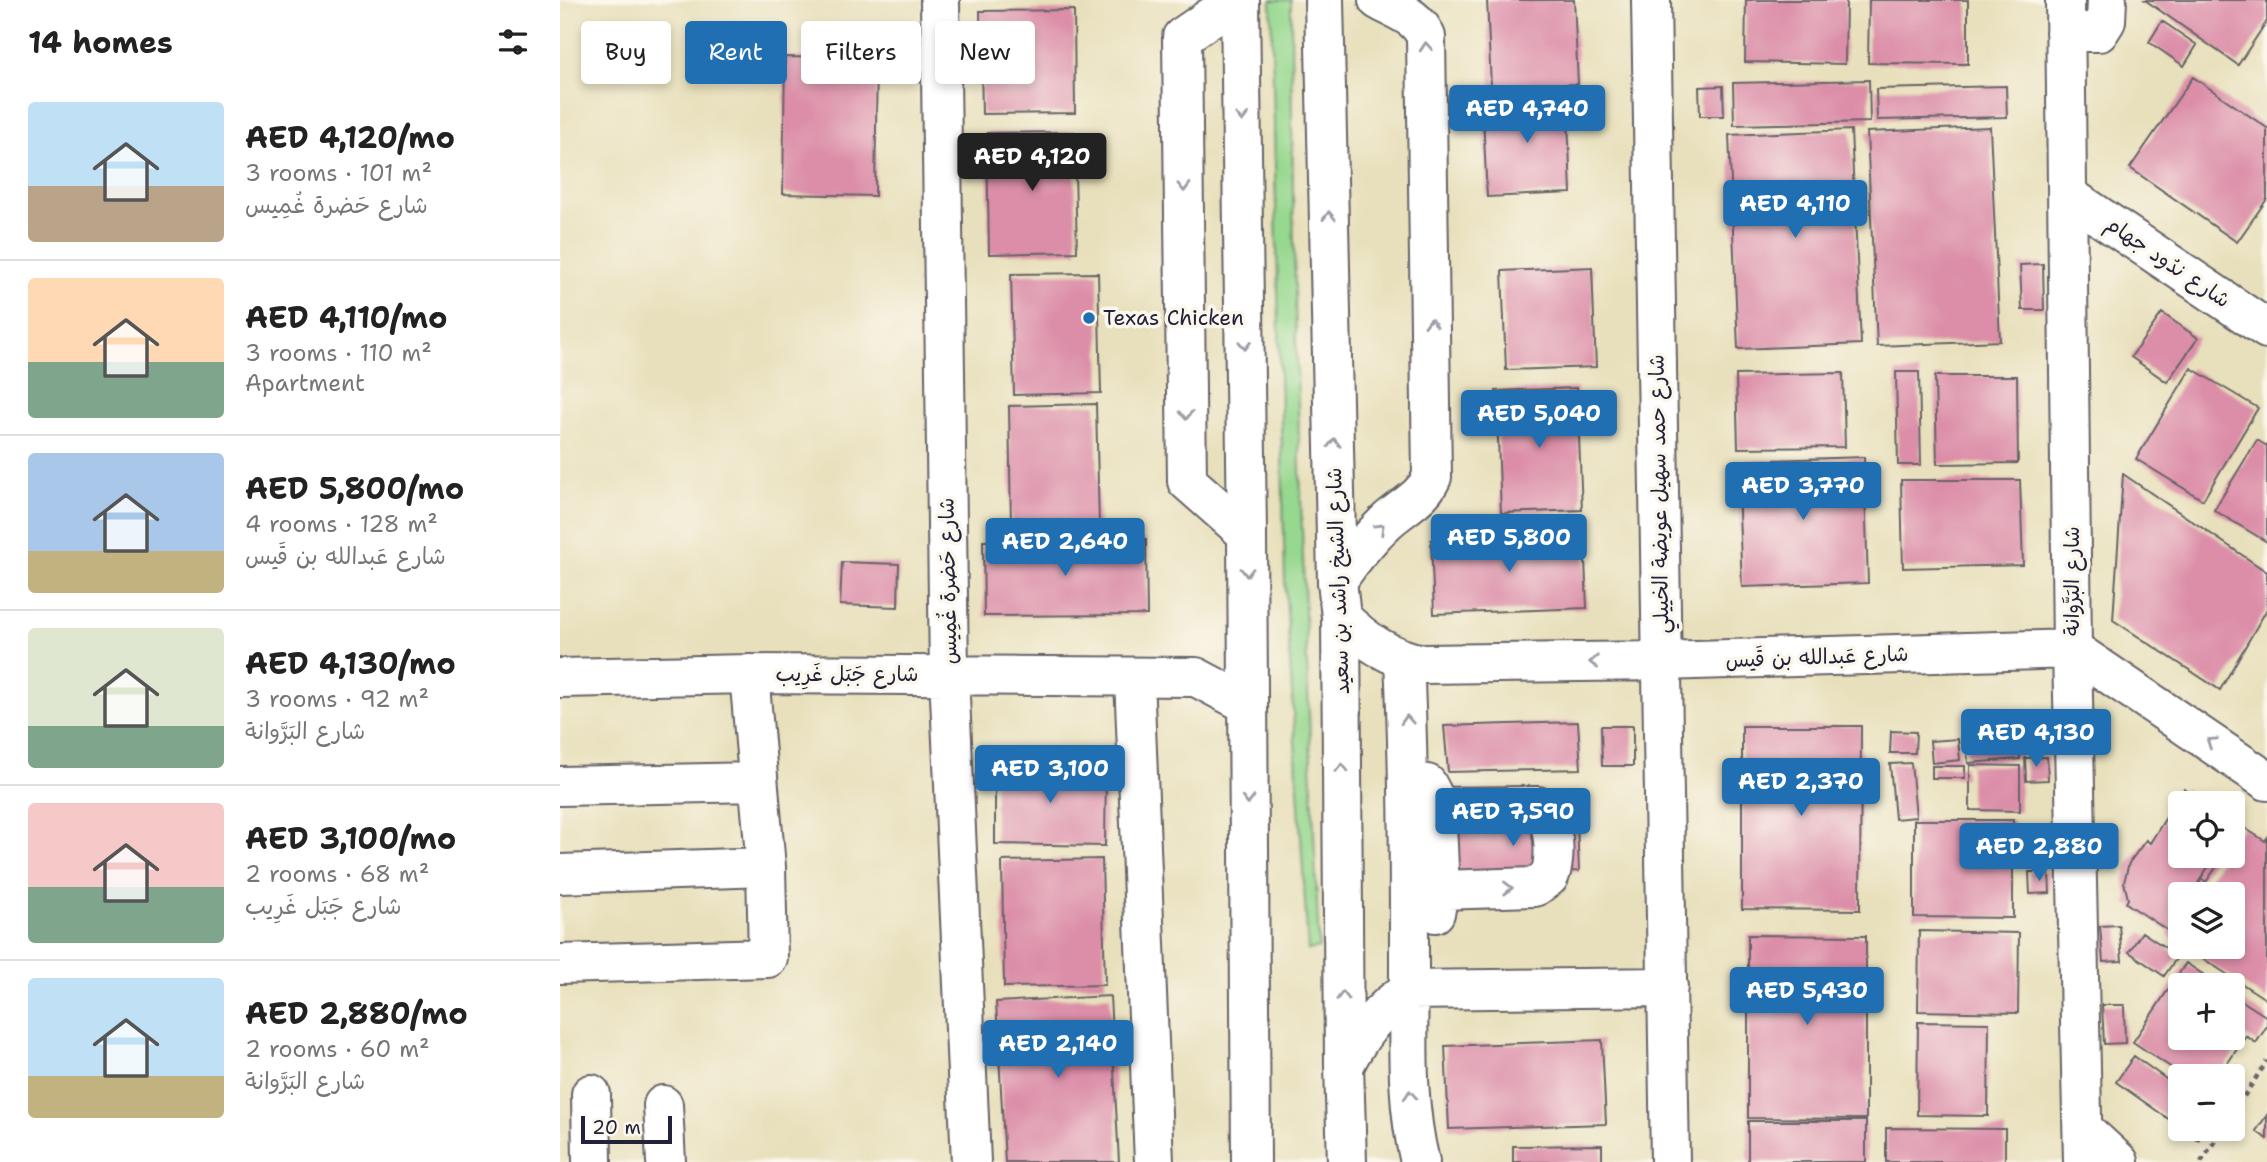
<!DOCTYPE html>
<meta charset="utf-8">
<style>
:root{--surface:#fff;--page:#f2f2f2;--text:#222;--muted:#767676;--line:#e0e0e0;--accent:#1f6fb2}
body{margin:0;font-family:"Shantell Sans","Playpen Sans Arabic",sans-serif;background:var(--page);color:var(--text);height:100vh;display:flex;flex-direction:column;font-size:26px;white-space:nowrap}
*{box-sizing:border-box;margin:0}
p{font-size:23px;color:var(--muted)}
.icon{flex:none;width:38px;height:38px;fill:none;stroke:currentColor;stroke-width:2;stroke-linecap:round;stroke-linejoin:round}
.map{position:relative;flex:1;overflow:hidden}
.drawer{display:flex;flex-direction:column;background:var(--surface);width:560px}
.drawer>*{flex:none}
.guide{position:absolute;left:21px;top:21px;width:665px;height:63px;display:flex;gap:14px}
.controls{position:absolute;left:1608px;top:791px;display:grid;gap:14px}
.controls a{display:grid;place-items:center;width:77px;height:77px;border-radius:7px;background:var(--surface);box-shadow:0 4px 10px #0003;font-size:35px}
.scale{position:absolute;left:21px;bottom:18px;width:91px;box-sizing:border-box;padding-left:7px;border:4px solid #22223b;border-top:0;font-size:19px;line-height:24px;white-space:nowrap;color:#22223b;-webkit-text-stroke:5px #fbf7ec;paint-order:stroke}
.price{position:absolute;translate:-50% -60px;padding:0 16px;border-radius:7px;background:var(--accent);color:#fff;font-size:23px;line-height:46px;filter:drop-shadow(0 2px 4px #0008)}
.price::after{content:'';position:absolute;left:50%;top:42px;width:21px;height:16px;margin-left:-10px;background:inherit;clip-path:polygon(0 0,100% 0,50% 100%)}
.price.active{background:#222;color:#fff}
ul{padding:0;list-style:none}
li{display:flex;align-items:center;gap:21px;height:175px;padding:0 28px}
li+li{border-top:2px solid var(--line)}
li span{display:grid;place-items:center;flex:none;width:196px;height:140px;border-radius:7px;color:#555}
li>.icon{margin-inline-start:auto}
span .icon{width:84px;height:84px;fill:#fffc;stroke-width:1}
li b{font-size:30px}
h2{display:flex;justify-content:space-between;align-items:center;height:84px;padding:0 28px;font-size:30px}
.chip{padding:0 24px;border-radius:7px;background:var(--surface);box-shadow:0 4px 10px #0003;font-size:24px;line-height:63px}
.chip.active{background:var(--accent);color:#fff}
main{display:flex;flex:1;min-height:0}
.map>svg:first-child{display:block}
.green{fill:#97d88f;stroke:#5c7d65;stroke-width:2}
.building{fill:#dc8ea8}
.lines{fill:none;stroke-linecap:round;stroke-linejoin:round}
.minor-casing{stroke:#676468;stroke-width:42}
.major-casing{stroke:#676468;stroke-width:42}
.path{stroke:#676468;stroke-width:4.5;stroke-dasharray:5 5;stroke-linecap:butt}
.minor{stroke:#fff;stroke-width:38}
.major{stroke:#fff;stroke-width:38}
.oneway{stroke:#9c9ca7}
.poi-dot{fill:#1f6fb2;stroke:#fbf7ec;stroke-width:2.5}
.labels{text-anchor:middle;stroke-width:7;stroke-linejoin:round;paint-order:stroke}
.street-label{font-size:21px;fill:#22223b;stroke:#fbf7ec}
.poi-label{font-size:21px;fill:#22223b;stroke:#fbf7ec;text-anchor:start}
</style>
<main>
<section class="drawer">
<h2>14 homes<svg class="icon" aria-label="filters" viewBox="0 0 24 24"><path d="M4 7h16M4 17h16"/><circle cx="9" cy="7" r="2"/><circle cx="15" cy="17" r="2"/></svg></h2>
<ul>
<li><span style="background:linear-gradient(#bfe0f5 60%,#b9a48a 0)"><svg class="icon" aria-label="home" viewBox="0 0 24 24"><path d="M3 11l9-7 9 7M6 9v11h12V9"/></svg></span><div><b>AED 4,120/mo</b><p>3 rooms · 101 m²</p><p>شارع حَضرة غُمِيس</p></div></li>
<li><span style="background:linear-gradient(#ffd9b3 60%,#7fa58c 0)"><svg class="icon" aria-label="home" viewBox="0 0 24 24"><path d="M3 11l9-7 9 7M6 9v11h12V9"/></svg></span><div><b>AED 4,110/mo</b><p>3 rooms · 110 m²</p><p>Apartment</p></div></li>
<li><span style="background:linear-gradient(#a9c7e8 70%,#c2b280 0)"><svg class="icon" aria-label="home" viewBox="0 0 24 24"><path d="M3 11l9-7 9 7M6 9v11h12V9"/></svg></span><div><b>AED 5,800/mo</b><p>4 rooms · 128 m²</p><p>شارع عَبدالله بن قَيس</p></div></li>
<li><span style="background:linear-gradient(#dfe7d0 70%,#7fa58c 0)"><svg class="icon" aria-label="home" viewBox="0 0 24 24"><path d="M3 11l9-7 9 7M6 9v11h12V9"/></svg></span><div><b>AED 4,130/mo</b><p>3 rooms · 92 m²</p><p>شارع البَرَّوانة</p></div></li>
<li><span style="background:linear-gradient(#f6c9c9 60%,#7fa58c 0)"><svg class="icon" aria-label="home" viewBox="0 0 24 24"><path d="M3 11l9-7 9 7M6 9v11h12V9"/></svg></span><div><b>AED 3,100/mo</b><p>2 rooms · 68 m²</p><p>شارع جَبَل غَرِيب</p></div></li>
<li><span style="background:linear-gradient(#bfe0f5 70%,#c2b280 0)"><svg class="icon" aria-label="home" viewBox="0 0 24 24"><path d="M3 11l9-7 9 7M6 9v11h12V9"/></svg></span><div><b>AED 2,880/mo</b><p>2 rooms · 60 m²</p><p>شارع البَرَّوانة</p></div></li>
</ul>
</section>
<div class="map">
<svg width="1707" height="1162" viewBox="0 0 1707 1162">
<rect width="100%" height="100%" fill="#fbf7ec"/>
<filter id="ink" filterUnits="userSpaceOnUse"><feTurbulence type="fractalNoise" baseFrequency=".0143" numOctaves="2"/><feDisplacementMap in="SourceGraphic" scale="14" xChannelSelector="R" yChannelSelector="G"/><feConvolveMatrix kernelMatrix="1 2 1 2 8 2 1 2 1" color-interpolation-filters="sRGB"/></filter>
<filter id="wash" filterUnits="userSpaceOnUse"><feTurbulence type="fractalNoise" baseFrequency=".00686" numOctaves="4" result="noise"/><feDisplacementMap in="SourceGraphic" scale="28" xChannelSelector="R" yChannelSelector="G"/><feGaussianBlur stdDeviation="1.57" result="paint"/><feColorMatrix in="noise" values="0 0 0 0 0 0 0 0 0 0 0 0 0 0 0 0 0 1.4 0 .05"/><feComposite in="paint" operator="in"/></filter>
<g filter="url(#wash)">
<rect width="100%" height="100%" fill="#e8e0bc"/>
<path class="green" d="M 711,0 L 731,0 C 732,316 745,632 759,948 L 748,950 L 725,581 Z"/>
<g id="blocks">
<path class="building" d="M 927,0 L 1014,0 L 1018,84 L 931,87 Z
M 1186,0 L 1286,0 L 1285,64 L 1185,62 Z
M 1309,0 L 1408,0 L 1408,64 L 1308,63 Z
M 1585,0 L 1707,0 L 1707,21 L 1678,65 Z
M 514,10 L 515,113 L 422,114 L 420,11 Z
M 1602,21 L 1637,45 L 1624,66 L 1589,42 Z
M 225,57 L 317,59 L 315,196 L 223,194 Z
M 1633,77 L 1707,128 L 1707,199 L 1677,242 L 1570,168 Z
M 1309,80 L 1310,122 L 1174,125 L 1173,83 Z
M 1163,86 L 1164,116 L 1140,116 L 1139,87 Z
M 1446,86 L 1447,117 L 1317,120 L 1316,89 Z
M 1007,93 L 1011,193 L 927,197 L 922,96 Z
M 1430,127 L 1440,341 L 1317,346 L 1307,132 Z
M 1291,130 L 1301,344 L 1178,349 L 1169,135 Z
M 514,132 L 517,252 L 429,254 L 427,133 Z
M 1483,264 L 1484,310 L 1462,310 L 1460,265 Z
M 1032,267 L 1036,367 L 946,370 L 942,271 Z
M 538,273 L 541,393 L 454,395 L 451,274 Z
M 1602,313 L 1638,338 L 1607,382 L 1571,357 Z
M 1631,368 L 1698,408 L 1643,500 L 1576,459 Z
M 1336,372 L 1359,372 L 1361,465 L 1338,465 Z
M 1283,373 L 1285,447 L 1178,448 L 1176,375 Z
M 1375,376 L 1457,376 L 1458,463 L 1377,464 Z
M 1017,388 L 1022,510 L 941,513 L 936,391 Z
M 536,404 L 539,525 L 451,526 L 449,406 Z
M 1697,440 L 1707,446 L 1707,542 L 1654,510 Z
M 1304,457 L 1308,583 L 1182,587 L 1177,461 Z
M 1563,474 L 1707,572 L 1707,609 L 1660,690 L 1553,620 Z
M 1341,480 L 1460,480 L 1463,565 L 1343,568 Z
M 1024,534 L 1027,608 L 874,614 L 871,540 Z
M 586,539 L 587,615 L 424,616 L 423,541 Z
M 282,562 L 339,564 L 338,607 L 280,605 Z
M 1018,722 L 1021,769 L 888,772 L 884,726 Z
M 1041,726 L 1073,726 L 1073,766 L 1042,766 Z
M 1182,726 L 1301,726 L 1300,910 L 1182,909 Z
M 1331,731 L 1356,732 L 1355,753 L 1330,753 Z
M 1458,736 L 1460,759 L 1408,763 L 1406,740 Z
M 1398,739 L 1400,760 L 1372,763 L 1370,741 Z
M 1487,757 L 1488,780 L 1466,781 L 1465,758 Z
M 1351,763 L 1356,817 L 1335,819 L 1330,764 Z
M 435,765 L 546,767 L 545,846 L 435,844 Z
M 1410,765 L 1460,766 L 1460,811 L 1410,810 Z
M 1372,766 L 1405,766 L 1405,778 L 1372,778 Z
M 1624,789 L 1645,803 L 1620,803 L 1620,856 L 1655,856 L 1631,894 L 1620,894 L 1620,913 L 1612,928 L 1620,916 L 1620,944 L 1608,935 L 1610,932 L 1566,903 L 1568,899 L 1564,882 L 1569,863 L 1586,840 L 1590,843 Z
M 1354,820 L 1453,820 L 1453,918 L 1354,917 Z
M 1017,822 L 1019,871 L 889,875 L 888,825 Z
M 1683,827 L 1705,841 L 1707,838 L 1707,1000 L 1625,947 L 1673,947 L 1673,894 L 1632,894 L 1642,879 L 1646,882 L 1664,856 L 1673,856 L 1673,842 Z
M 542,859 L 545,985 L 444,987 L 442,861 Z
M 1469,872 L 1489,872 L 1490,893 L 1470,894 Z
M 1559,925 L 1562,961 L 1543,962 L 1540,926 Z
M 1359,931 L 1459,933 L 1458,1013 L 1358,1011 Z
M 1582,932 L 1618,956 L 1604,976 L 1569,952 Z
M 1188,935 L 1306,936 L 1306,1119 L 1188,1118 Z
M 1626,963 L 1659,985 L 1620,985 L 1620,1038 L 1673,1038 L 1673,995 L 1707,1017 L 1707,1026 L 1696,1043 L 1686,1036 L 1665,1067 L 1678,1077 L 1673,1084 L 1673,1076 L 1624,1076 L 1573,1042 Z
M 550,996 L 559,1162 L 445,1162 L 436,1002 Z
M 1542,1005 L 1564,1005 L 1565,1043 L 1544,1044 Z
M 1358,1022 L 1429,1023 L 1428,1116 L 1357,1115 Z
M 1042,1040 L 1046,1124 L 889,1129 L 885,1046 Z
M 1574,1056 L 1620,1089 L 1620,1127 L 1556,1082 Z
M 1707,1115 L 1707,1139 L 1696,1131 Z
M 1188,1121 L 1306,1121 L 1306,1162 L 1188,1162 Z
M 1326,1128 L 1445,1129 L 1445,1162 L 1326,1162 Z
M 1622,1129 L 1646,1129 L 1638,1140 Z
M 1042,1145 L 1042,1162 L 953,1162 L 953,1146 Z"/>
</g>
</g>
<g filter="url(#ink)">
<use href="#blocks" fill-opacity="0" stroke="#676468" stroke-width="2"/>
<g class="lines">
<defs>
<path id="minor" d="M 380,0 L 389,674 L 411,1162
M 676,0 L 622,37 L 627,481 L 687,534
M 1091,0 L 1110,1162
M 1505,0 L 1512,649 L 1523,1162
M 1505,32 L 1539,32 L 1546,21 L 1547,0
M 1509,196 L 1707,329
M 777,581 C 792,559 807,540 826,522 C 843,506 862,499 872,477 L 866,37 C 858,16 837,11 818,0
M 781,617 C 805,641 830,658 863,664 L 1102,661 L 1512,649 L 1707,781
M 844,660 C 849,762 849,863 849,965 C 849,1031 844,1097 860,1162
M 0,678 L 189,674 L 636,677 L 687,704
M 574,678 L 594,1162
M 867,784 L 876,801 L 880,890 L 875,913
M 0,786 L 198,782
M 876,807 L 978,806 C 995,816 997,860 989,877 L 975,887 L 880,890
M 0,874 L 206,867
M 0,964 L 208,958 L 206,867 L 189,674
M 849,990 L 1108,987
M 31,1094 L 32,1162
M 103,1105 L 106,1162
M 1523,1129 L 1559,1162"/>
<path id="major" d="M 680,0 L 687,534 L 691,1162
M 764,0 L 777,581 L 781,617 L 784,1066 L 787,1162
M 784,1066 C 800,1035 819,1009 849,990"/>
</defs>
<use href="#minor" class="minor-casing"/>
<use href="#major" class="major-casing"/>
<path class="path" d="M 1673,1113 L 1707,1061
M 1641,1162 L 1663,1129"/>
<use href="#minor" class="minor"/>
<use href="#major" class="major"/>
</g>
<defs><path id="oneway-chevron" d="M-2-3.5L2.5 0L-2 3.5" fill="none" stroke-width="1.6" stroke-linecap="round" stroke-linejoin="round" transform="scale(1.75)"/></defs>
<g class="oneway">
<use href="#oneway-chevron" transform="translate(866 47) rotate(-94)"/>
<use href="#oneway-chevron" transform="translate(682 117) rotate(89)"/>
<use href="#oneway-chevron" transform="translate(624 187) rotate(89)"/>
<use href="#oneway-chevron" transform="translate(769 216) rotate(-91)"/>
<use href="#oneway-chevron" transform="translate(871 323) rotate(-91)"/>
<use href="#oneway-chevron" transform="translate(685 345) rotate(89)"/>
<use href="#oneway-chevron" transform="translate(626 415) rotate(89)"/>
<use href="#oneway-chevron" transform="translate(774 443) rotate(-91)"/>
<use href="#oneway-chevron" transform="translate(820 528) rotate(-44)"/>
<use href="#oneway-chevron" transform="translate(687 572) rotate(90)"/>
<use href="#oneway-chevron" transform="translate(1034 662) rotate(179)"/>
<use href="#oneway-chevron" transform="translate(847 720) rotate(-93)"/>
<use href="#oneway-chevron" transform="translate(1651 742) rotate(-146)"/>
<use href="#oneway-chevron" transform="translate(782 768) rotate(-90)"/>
<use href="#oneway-chevron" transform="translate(688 800) rotate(90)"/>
<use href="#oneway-chevron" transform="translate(948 888) rotate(-1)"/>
<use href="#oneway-chevron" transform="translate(783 996) rotate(-90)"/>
<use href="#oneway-chevron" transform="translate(850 1095) rotate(-95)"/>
</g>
</g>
<circle class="poi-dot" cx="529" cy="318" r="7"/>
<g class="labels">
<g class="street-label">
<text transform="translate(1608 262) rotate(34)" y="7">شارع ندُود جهام</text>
<text transform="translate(1099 494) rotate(-91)" y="7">شارع حمد سهيل عويضة الخييلي</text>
<text transform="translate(388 581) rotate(-91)" y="7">شارع حَضرة غُمِيس</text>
<text transform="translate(778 581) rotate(-92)" y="7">شارع الشيخ راشد بن سعيد</text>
<text transform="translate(1512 581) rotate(-90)" y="7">شارع البَرَّوانة</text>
<text transform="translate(1257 657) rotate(-2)" y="7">شارع عَبدالله بن قَيس</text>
<text x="287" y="681">شارع جَبَل غَرِيب</text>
</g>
<g class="poi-label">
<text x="543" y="325">Texas Chicken</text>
</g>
</g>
</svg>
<div class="controls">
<a><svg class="icon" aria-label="locate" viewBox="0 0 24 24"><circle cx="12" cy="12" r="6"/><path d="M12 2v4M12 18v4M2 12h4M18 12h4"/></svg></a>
<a><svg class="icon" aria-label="layers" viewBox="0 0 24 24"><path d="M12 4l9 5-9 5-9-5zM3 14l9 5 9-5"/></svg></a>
<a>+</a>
<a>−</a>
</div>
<div class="scale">20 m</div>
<b class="price" style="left:967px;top:145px">AED 4,740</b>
<b class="price active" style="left:472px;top:193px">AED 4,120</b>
<b class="price" style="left:1235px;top:240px">AED 4,110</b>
<b class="price" style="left:979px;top:450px">AED 5,040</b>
<b class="price" style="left:1243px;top:522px">AED 3,770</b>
<b class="price" style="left:949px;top:574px">AED 5,800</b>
<b class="price" style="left:505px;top:578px">AED 2,640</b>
<b class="price" style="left:1476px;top:769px">AED 4,130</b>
<b class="price" style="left:490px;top:805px">AED 3,100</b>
<b class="price" style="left:1241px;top:818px">AED 2,370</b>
<b class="price" style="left:953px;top:848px">AED 7,590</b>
<b class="price" style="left:1479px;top:883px">AED 2,880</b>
<b class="price" style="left:1247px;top:1027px">AED 5,430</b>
<b class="price" style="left:498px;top:1080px">AED 2,140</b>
<div class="guide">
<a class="chip">Buy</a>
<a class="chip active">Rent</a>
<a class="chip">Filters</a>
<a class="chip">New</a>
</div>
</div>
</main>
